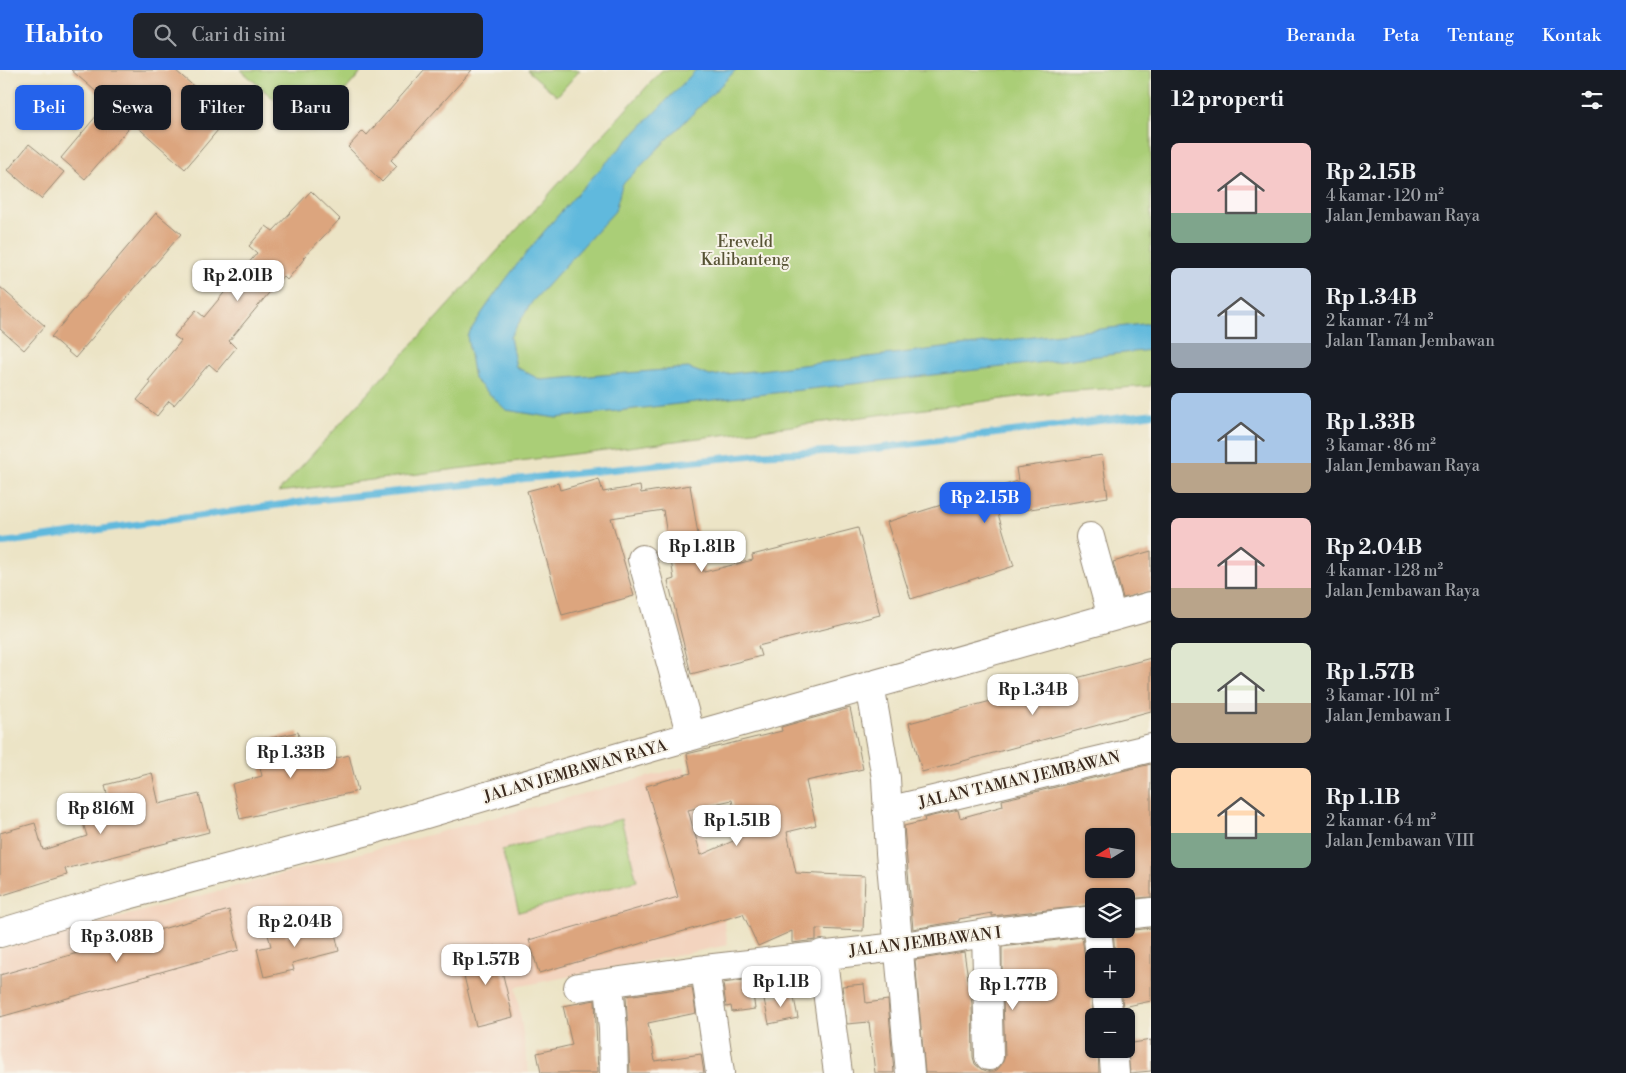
<!DOCTYPE html>
<html lang="id">
<meta charset="utf-8">
<style>
:root{--surface:#171b24;--page:#20242c;--text:#f1f3f6;--muted:#9ea1a6;--accent:#2563eb}
body{margin:0;font-family:"Libre Bodoni",serif;background:var(--page);color:var(--text);height:100vh;display:flex;flex-direction:column;font-size:19px;white-space:nowrap}
*{box-sizing:border-box;margin:0}
p{font-size:16px;color:var(--muted)}
.icon{flex:none;width:28px;height:28px;fill:none;stroke:currentColor;stroke-width:2;stroke-linecap:round;stroke-linejoin:round}
.map{position:relative;flex:1;overflow:hidden}
.details{display:flex;flex-direction:column;background:var(--surface);width:475px}
.details>*{flex:none}
.hud{position:absolute;left:15px;top:15px;width:475px;height:45px;display:flex;gap:10px}
.needle{width:32px;rotate:259deg}
.buttons{position:absolute;left:1085px;top:758px;display:grid;gap:10px}
.buttons a{display:grid;place-items:center;width:50px;height:50px;border-radius:8px;background:var(--surface);box-shadow:0 1px 4px #0004;font-size:25px}
.price{position:absolute;translate:-50% -42px;padding:0 11px;border-radius:10px;background:#fff;color:#222;font-size:16px;line-height:32px;filter:drop-shadow(0 1px 2px #0008)}
.price::after{content:'';position:absolute;left:50%;top:30px;width:15px;height:11px;margin-left:-8px;background:inherit;clip-path:polygon(0 0,100% 0,50% 100%)}
.price.current{background:var(--accent);color:#fff}
ul{padding:0;list-style:none}
li{display:flex;align-items:center;gap:15px;height:125px;padding:0 20px}
li span{display:grid;place-items:center;flex:none;width:140px;height:100px;border-radius:8px;color:#555}
li>.icon{margin-inline-start:auto}
span .icon{width:60px;height:60px;fill:#fffc;stroke-width:1}
li b{font-size:21px}
h2{display:flex;justify-content:space-between;align-items:center;height:60px;padding:0 20px;font-size:21px}
.tag{padding:0 18px;border-radius:8px;background:var(--surface);box-shadow:0 1px 4px #0004;font-size:18px;line-height:45px}
.tag.current{background:var(--accent);color:#fff}
header{display:flex;align-items:center;gap:30px;box-sizing:border-box;height:70px;padding:0 25px;background:var(--accent);color:#fff}
header strong{font-size:24px}
nav{display:flex;gap:28px;margin-inline-start:auto;font-size:18px}
.search{width:350px;height:45px;background:var(--page);display:flex;align-items:center;gap:12px;box-sizing:border-box;padding:0 18px;border-radius:8px;color:var(--muted);font-size:19px}
main{display:flex;flex:1;min-height:0}
.map>svg:first-child{display:block}
.built{fill:#f3d4bf}
.green{fill:#aace77;stroke:#727c4a}
.water{fill:#60b9dd;stroke:#4e727e}
.lines{fill:none;stroke-linecap:round;stroke-linejoin:round}
.stream{stroke:#60b9dd;stroke-width:7}
.building{fill:#dca57e;fill-rule:evenodd}
.minor-casing{stroke:#948772;stroke-width:30}
.minor{stroke:#fff;stroke-width:28}
.labels{text-anchor:middle;stroke-width:4;stroke-linejoin:round;paint-order:stroke}
.park-label{font-size:16px;fill:#575334;stroke:#f7f3e8}
.street-label{font-size:16px;fill:#3b2a1e;stroke:#f7f3e8}
</style>
<header>
<strong>Habito</strong>
<div class="search"><svg class="icon" aria-label="search" viewBox="0 0 24 24"><circle cx="10" cy="10" r="6"/><path d="M15 15l6 6"/></svg>Cari di sini</div>
<nav><a>Beranda</a><a>Peta</a><a>Tentang</a><a>Kontak</a></nav>
</header>
<main>
<div class="map">
<svg width="1151" height="1003" viewBox="0 0 1151 1003">
<rect width="100%" height="100%" fill="#f7f3e8"/>
<filter id="ink" filterUnits="userSpaceOnUse"><feTurbulence type="fractalNoise" baseFrequency=".02" numOctaves="2"/><feDisplacementMap in="SourceGraphic" scale="10" xChannelSelector="R" yChannelSelector="G"/><feConvolveMatrix kernelMatrix="1 2 1 2 8 2 1 2 1" color-interpolation-filters="sRGB"/></filter>
<filter id="wash" filterUnits="userSpaceOnUse"><feTurbulence type="fractalNoise" baseFrequency=".0096" numOctaves="4" result="noise"/><feDisplacementMap in="SourceGraphic" scale="20" xChannelSelector="R" yChannelSelector="G"/><feGaussianBlur stdDeviation="1.12" result="paint"/><feColorMatrix in="noise" values="0 0 0 0 0 0 0 0 0 0 0 0 0 0 0 0 0 1.4 0 .05"/><feComposite in="paint" operator="in"/></filter>
<g filter="url(#wash)">
<rect width="100%" height="100%" fill="#ece4c6"/>
<path class="built" d="M 684,697 L 718,816 L 728,875 L 516,917 L 529,1003 L 0,1003 L 0,879 Z"/>
<path class="green" d="M 241,0 L 363,0 L 310,61 Z
M 527,0 L 580,0 L 557,26 Z
M 662,0 L 1151,0 L 1151,316 L 1057,322 L 278,422 Z
M 621,749 L 637,811 L 519,842 L 502,780 Z"/>
<path class="water" d="M 696,0 L 736,0 L 622,115 L 615,141 L 532,232 L 510,267 L 516,297 L 541,310 L 688,298 L 710,306 L 1151,253 L 1151,280 L 556,348 L 506,340 L 474,309 L 467,266 C 529,166 615,84 696,0 Z"/>
<g class="lines">
<path class="stream" d="M 0,473 L 316,430 L 764,384 L 864,380 L 1151,344"/>
</g>
<g id="blocks">
<path class="building" d="M 71,0 L 175,0 L 229,47 L 185,99 L 133,53 L 85,109 L 61,88 L 108,32 Z
M 424,0 L 472,0 L 391,90 L 397,96 L 382,112 L 348,77 L 363,61 L 367,65 Z
M 29,74 L 64,102 L 41,129 L 8,100 Z
M 311,121 L 340,149 L 303,188 L 304,189 L 287,210 L 283,206 L 229,271 L 236,278 L 217,301 L 209,294 L 174,335 L 169,331 L 157,346 L 137,330 L 151,313 L 148,311 L 181,271 L 174,266 L 196,240 L 204,247 L 257,183 L 249,176 L 266,156 L 273,161 Z
M 156,143 L 181,164 L 75,288 L 51,267 Z
M 0,217 L 45,256 L 24,280 L 0,259 Z
M 1102,385 L 1108,427 L 998,444 L 1014,496 L 911,529 L 887,452 L 1018,411 L 1016,398 Z
M 599,409 L 603,422 L 640,416 L 641,423 L 690,415 L 704,502 L 753,490 L 752,485 L 858,458 L 880,545 L 758,576 L 761,586 L 691,604 L 668,511 L 674,509 L 663,440 L 611,448 L 634,526 L 562,545 L 527,421 L 558,413 L 560,420 Z
M 1151,481 L 1151,521 L 1123,528 L 1113,492 Z
M 1151,588 L 1151,641 L 922,702 L 909,653 Z
M 850,638 L 863,699 L 806,711 L 816,755 L 787,762 L 796,803 L 865,806 L 863,861 L 816,859 L 816,870 L 792,873 L 792,861 L 758,876 L 743,844 L 539,903 L 529,870 L 678,827 L 646,716 L 691,703 L 687,684 L 782,661 L 781,657 ZM 732,730 L 740,768 L 701,785 L 688,740 Z
M 298,662 L 305,696 L 349,685 L 358,721 L 240,749 L 232,714 L 262,706 L 254,672 Z
M 1151,694 L 1151,827 L 1126,829 L 1126,826 L 1094,826 L 1094,835 L 992,846 L 992,843 L 959,849 L 959,851 L 913,859 L 904,756 L 925,751 L 924,748 L 958,740 L 960,748 L 1003,736 L 1002,730 ZM 1094,766 L 1126,766 L 1126,799 L 1094,799 Z
M 152,703 L 159,734 L 199,724 L 209,762 L 65,799 L 67,805 L 0,826 L 0,763 L 35,753 L 43,780 L 87,766 L 83,753 L 112,746 L 105,715 Z
M 229,840 L 239,880 L 0,947 L 0,905 Z
M 283,852 L 286,866 L 333,854 L 339,881 L 292,893 L 294,900 L 264,907 L 257,879 L 271,876 L 266,857 Z
M 1151,858 L 1151,931 L 1123,937 L 1121,919 L 1126,919 L 1126,886 L 1115,886 L 1113,859 L 1128,861 Z
M 1082,867 L 1085,888 L 1088,896 L 1094,900 L 1094,909 L 1090,914 L 1090,921 L 1094,949 L 1094,979 L 1098,979 L 1099,1003 L 925,1003 L 915,890 L 964,882 L 972,934 L 973,987 L 975,994 L 981,999 L 990,1002 L 997,1000 L 1002,994 L 1005,986 L 1003,928 L 1008,927 L 1002,898 L 1002,877 Z
M 496,876 L 513,947 L 476,956 L 459,885 Z
M 809,903 L 812,924 L 795,925 L 794,905 Z
M 751,909 L 755,939 L 732,942 L 731,936 L 726,937 L 723,913 Z
M 864,914 L 866,933 L 888,930 L 894,1003 L 875,1003 L 869,952 L 847,954 L 842,916 Z
M 692,917 L 696,943 L 648,953 L 655,991 L 701,984 L 704,1003 L 630,1003 L 626,926 Z
M 793,923 L 798,948 L 769,954 L 764,929 Z
M 595,930 L 598,1003 L 541,1003 L 537,983 L 572,975 L 563,936 Z
M 1151,970 L 1151,1001 L 1130,1003 L 1127,974 Z"/>
</g>
</g>
<g filter="url(#ink)">
<use href="#blocks" fill-opacity="0" stroke="#948772" stroke-width="1"/>
<g class="lines">
<defs>
<path id="minor" d="M 1090,467 L 1112,547
M 642,489 L 691,666
M 870,615 L 886,708 L 890,783 L 910,1003
M 887,741 L 1151,678
M 1126,845 L 1151,842
M 1097,859 L 1100,886
M 0,863 L 124,826 L 368,761 L 653,677 L 1151,536
M 986,863 L 989,986
M 822,884 L 838,1003
M 705,899 L 720,1003
M 609,914 L 613,959 L 614,1003
M 578,917 L 705,899 L 897,877 L 986,863 L 1094,850
M 1105,919 L 1109,946
M 1113,979 L 1115,1003"/>
</defs>
<use href="#minor" class="minor-casing"/>
<use href="#minor" class="minor"/>
</g>
</g>
<g class="labels">
<g class="park-label">
<text x="745" y="177">Ereveld<tspan x="745" dy="18">Kalibanteng</tspan></text>
</g>
<g class="street-label">
<text transform="translate(575 700) rotate(-16)" y="6">JALAN JEMBAWAN RAYA</text>
<text transform="translate(1019 709) rotate(-13)" y="6">JALAN TAMAN JEMBAWAN</text>
<text transform="translate(925 871) rotate(-7)" y="6">JALAN JEMBAWAN I</text>
</g>
</g>
</svg>
<div class="buttons">
<a><svg class="needle" viewBox="-14 -14 28 28"><path d="M0-13l5 13h-10z" fill="#e53935"/><path d="M0 13l5-13h-10z" fill="#9ea1a6"/></svg></a>
<a><svg class="icon" aria-label="layers" viewBox="0 0 24 24"><path d="M12 4l9 5-9 5-9-5zM3 14l9 5 9-5"/></svg></a>
<a>+</a>
<a>−</a>
</div>
<b class="price" style="left:238px;top:232px">Rp 2.01B</b>
<b class="price current" style="left:985px;top:454px">Rp 2.15B</b>
<b class="price" style="left:702px;top:503px">Rp 1.81B</b>
<b class="price" style="left:1033px;top:646px">Rp 1.34B</b>
<b class="price" style="left:291px;top:709px">Rp 1.33B</b>
<b class="price" style="left:101px;top:765px">Rp 816M</b>
<b class="price" style="left:737px;top:777px">Rp 1.51B</b>
<b class="price" style="left:295px;top:878px">Rp 2.04B</b>
<b class="price" style="left:117px;top:893px">Rp 3.08B</b>
<b class="price" style="left:486px;top:916px">Rp 1.57B</b>
<b class="price" style="left:781px;top:938px">Rp 1.1B</b>
<b class="price" style="left:1013px;top:941px">Rp 1.77B</b>
<div class="hud">
<a class="tag current">Beli</a>
<a class="tag">Sewa</a>
<a class="tag">Filter</a>
<a class="tag">Baru</a>
</div>
</div>
<section class="details">
<h2>12 properti<svg class="icon" aria-label="filters" viewBox="0 0 24 24"><path d="M4 7h16M4 17h16"/><circle cx="9" cy="7" r="2"/><circle cx="15" cy="17" r="2"/></svg></h2>
<ul>
<li><span style="background:linear-gradient(#f6c9c9 70%,#7fa58c 0)"><svg class="icon" aria-label="home" viewBox="0 0 24 24"><path d="M3 11l9-7 9 7M6 9v11h12V9"/></svg></span><div><b>Rp 2.15B</b><p>4 kamar · 120 m²</p><p>Jalan Jembawan Raya</p></div></li>
<li><span style="background:linear-gradient(#c9d6e8 75%,#9aa5b1 0)"><svg class="icon" aria-label="home" viewBox="0 0 24 24"><path d="M3 11l9-7 9 7M6 9v11h12V9"/></svg></span><div><b>Rp 1.34B</b><p>2 kamar · 74 m²</p><p>Jalan Taman Jembawan</p></div></li>
<li><span style="background:linear-gradient(#a9c7e8 70%,#b9a48a 0)"><svg class="icon" aria-label="home" viewBox="0 0 24 24"><path d="M3 11l9-7 9 7M6 9v11h12V9"/></svg></span><div><b>Rp 1.33B</b><p>3 kamar · 86 m²</p><p>Jalan Jembawan Raya</p></div></li>
<li><span style="background:linear-gradient(#f6c9c9 70%,#b9a48a 0)"><svg class="icon" aria-label="home" viewBox="0 0 24 24"><path d="M3 11l9-7 9 7M6 9v11h12V9"/></svg></span><div><b>Rp 2.04B</b><p>4 kamar · 128 m²</p><p>Jalan Jembawan Raya</p></div></li>
<li><span style="background:linear-gradient(#dfe7d0 60%,#b9a48a 0)"><svg class="icon" aria-label="home" viewBox="0 0 24 24"><path d="M3 11l9-7 9 7M6 9v11h12V9"/></svg></span><div><b>Rp 1.57B</b><p>3 kamar · 101 m²</p><p>Jalan Jembawan I</p></div></li>
<li><span style="background:linear-gradient(#ffd9b3 65%,#7fa58c 0)"><svg class="icon" aria-label="home" viewBox="0 0 24 24"><path d="M3 11l9-7 9 7M6 9v11h12V9"/></svg></span><div><b>Rp 1.1B</b><p>2 kamar · 64 m²</p><p>Jalan Jembawan VIII</p></div></li>
</ul>
</section>
</main>
